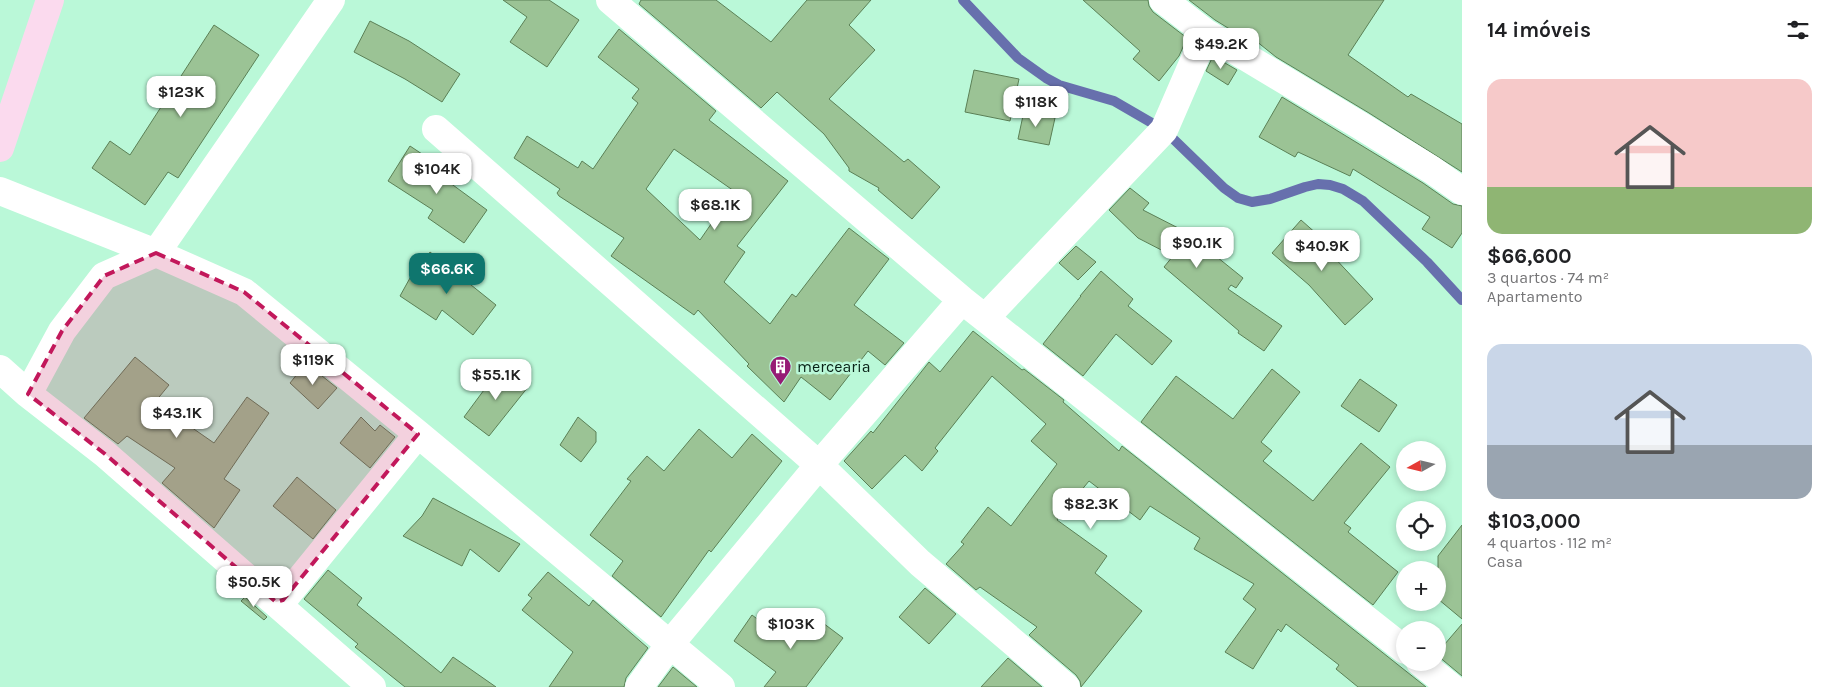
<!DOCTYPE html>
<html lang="pt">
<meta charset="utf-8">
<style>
:root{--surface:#fff;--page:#f2f2f2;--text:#202124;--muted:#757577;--accent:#0f766e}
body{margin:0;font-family:Karla,sans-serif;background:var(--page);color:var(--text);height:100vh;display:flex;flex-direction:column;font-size:19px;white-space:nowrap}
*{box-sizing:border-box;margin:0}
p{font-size:16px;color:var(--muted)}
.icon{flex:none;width:28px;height:28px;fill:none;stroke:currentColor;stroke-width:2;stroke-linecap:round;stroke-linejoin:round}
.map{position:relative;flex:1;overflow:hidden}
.sheet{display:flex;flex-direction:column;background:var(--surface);width:375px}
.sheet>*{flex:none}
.needle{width:32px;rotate:262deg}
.buttons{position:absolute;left:1396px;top:441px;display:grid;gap:10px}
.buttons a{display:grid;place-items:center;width:50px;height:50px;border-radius:50%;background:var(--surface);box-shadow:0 2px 8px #0003;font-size:25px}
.price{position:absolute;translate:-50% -42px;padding:0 11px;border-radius:10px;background:#fff;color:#222;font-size:16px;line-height:32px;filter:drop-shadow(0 1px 2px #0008)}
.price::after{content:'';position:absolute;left:50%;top:30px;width:15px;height:11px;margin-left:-8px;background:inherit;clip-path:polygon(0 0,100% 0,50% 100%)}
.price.active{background:var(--accent);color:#fff}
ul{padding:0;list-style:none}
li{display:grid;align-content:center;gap:10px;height:265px;padding:0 25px}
li span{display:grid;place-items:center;height:155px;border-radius:15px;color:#555}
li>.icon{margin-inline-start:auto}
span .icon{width:90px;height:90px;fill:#fffc;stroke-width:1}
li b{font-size:21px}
h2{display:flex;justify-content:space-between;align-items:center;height:60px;padding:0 25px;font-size:21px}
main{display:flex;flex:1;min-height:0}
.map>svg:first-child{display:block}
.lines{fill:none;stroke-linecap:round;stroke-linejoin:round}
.stream{stroke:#6770ad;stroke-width:10}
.building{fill:#9bc395;stroke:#5b8056;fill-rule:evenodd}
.minor{stroke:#fff;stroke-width:28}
.major{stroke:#fbdaee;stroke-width:28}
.marked{fill:#c2185b;fill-opacity:0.2;stroke:#c2185b;stroke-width:4;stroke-dasharray:10 6;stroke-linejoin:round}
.labels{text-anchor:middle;stroke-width:5;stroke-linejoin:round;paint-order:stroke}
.poi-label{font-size:16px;fill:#092217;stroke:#baf8d8;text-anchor:start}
</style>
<main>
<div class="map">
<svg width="1462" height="687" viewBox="0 0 1462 687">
<rect width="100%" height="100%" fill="#baf8d8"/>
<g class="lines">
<path class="stream" d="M 963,0 L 1018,58 L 1046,78 L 1059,85 L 1114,101 L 1164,130 L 1224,188 L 1238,198 L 1252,202 L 1270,199 L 1305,187 L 1318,184 L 1330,185 L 1343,189 L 1363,201 L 1427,262 L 1462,300"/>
</g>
<path class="building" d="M 503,0 L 549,0 L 579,20 L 547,67 L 510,42 L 527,17 Z
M 641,0 L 716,0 L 771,42 L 807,0 L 871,0 L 849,25 L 875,50 L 829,99 L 904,162 L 908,159 L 940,187 L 912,219 L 878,190 L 879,188 L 849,171 L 849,168 L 824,134 L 777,92 L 761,108 L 639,4 Z
M 1083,0 L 1148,0 L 1149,6 L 1153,12 L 1187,38 L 1179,56 L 1159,81 L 1133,59 L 1140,51 Z
M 1189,0 L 1384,0 L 1348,55 L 1408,97 L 1411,94 L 1462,124 L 1462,172 L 1369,113 L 1276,57 L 1256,41 L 1254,44 L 1215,20 Z
M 370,21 L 409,41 L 460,74 L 442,102 L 405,79 L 354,52 Z
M 214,25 L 259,55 L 178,178 L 168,172 L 145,205 L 92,168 L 110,141 L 130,155 Z
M 619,29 L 716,111 L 709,120 L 788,181 L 737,246 L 745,252 L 724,282 L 770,324 L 792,294 L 796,297 L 849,228 L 889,259 L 854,305 L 904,343 L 885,365 L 868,351 L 830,400 L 801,377 L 784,402 L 747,366 L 749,364 L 698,310 L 694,315 L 611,256 L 624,238 L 559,196 L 557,193 L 560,189 L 514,158 L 527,136 L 578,168 L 582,161 L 593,169 L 638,103 L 632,98 L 639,89 L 598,57 ZM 674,149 L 734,191 L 700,240 L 646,189 Z
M 1213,56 L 1237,70 L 1228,85 L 1206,71 Z
M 974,70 L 1019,79 L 1010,121 L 965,112 Z
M 1282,97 L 1423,183 L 1453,204 L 1462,206 L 1462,233 L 1452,248 L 1422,229 L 1430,217 L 1353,169 L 1350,176 L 1298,152 L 1295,157 L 1259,137 Z
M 1024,111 L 1055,118 L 1049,145 L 1018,139 Z
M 410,146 L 431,160 L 427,166 L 487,210 L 464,243 L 428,218 L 433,210 L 388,181 Z
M 1130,188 L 1149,203 L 1143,210 L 1186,232 L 1243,278 L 1236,288 L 1231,285 L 1228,289 L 1282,326 L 1264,351 L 1238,333 L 1239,331 L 1164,267 L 1173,256 L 1138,238 L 1109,210 Z
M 1301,220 L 1335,250 L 1331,254 L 1373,299 L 1345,325 L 1309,285 L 1272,253 Z
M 1076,246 L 1096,262 L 1078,280 L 1059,263 Z
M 430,252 L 496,305 L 473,335 L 442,310 L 436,320 L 400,296 L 415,269 L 418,271 Z
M 1101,271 L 1133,299 L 1128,306 L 1172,341 L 1152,365 L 1116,334 L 1083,376 L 1043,344 L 1081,296 L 1080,296 Z
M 973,331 L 1022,370 L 1024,369 L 1064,400 L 1063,402 L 1119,451 L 1122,446 L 1426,687 L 1358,687 L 1336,669 L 1339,665 L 1286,624 L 1281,632 L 1278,629 L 1253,669 L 1225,652 L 1256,609 L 1243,599 L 1254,584 L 1194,549 L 1200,538 L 1150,506 L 1140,520 L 1089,481 L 1057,520 L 1107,556 L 1095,573 L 1142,611 L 1081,687 L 1080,681 L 1076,675 L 1029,635 L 1037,627 L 980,587 L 976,590 L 946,564 L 964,544 L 961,542 L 988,507 L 1011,526 L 1057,464 L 1031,441 L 1046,424 L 992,376 L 935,448 L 938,451 L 922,471 L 905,455 L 872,489 L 844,461 L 871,431 L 873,433 L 929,362 L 940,372 Z
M 135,357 L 169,385 L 155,402 L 214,443 L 247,397 L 269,413 L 224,479 L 240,490 L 214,528 L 162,483 L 175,468 L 127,436 L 118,444 L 84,418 Z
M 306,363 L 337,388 L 318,409 L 290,383 Z
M 501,367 L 528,387 L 489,436 L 464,417 Z
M 1272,369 L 1300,392 L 1261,442 L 1272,451 L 1263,461 L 1313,501 L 1361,443 L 1390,467 L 1344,523 L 1351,528 L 1348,532 L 1398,572 L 1373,605 L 1141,422 L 1176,376 L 1233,419 Z
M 1360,379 L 1397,405 L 1379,432 L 1341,406 Z
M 361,417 L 375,431 L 380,425 L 395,437 L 370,468 L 340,443 Z
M 578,417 L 596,432 L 596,442 L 581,462 L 560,445 Z
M 699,429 L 732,458 L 752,434 L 782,461 L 711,552 L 709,550 L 661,617 L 612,576 L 623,561 L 590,535 L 631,481 L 627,479 L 647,456 L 664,471 Z
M 297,477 L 336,510 L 313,539 L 273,506 Z
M 433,498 L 520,544 L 499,572 L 470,549 L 462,566 L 403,536 L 422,516 Z
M 1462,525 L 1462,619 L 1438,599 L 1438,556 Z
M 328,570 L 362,598 L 357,605 L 441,673 L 453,657 L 496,687 L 405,687 L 355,647 L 358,644 L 304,599 Z
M 548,572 L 589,606 L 593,600 L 648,648 L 626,678 L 624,687 L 549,687 L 573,652 L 522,610 L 532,598 L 528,595 Z
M 925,588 L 956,614 L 929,644 L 899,617 Z
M 245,597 L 267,617 L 264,620 L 241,601 Z
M 807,611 L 843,638 L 806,687 L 764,687 L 776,672 L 734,641 L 752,615 L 785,640 Z
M 1462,624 L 1462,676 L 1438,656 L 1438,652 Z
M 1008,658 L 1042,687 L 981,687 Z
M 673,667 L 697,687 L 658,687 Z"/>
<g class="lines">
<path class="minor" d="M 610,0 L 962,300 L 1405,650
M 1163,0 L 1206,33 L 1361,126 L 1432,170 L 1462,191
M 436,129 L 819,465 L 920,563 L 1066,687
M 0,191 L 156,253 L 244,292 L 418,434 L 721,687
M 985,318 L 1164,130 L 1206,33
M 0,369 L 28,394 L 62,331 L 104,276 L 156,253 L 331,0
M 28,394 L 105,454 L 372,687
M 276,602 L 283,600 L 418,434
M 1420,662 L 1451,687
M 639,687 L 670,644 L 819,465 L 962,300"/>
<path class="major" d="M 0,148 L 50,0"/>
</g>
<path class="marked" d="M 156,253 L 244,292 L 418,434 L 283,600 L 276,602 L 105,454 L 28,394 L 62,331 L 104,276 Z"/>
<defs>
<symbol id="building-pin" viewBox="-11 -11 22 30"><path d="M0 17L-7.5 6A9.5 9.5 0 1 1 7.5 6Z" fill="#961b75" stroke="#baf8d8"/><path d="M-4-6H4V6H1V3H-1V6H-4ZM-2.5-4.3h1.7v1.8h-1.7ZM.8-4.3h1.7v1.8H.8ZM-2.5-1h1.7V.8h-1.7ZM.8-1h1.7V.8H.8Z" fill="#fff"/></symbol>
</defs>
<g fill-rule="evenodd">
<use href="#building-pin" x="768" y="354" width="25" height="34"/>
</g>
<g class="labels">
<g class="poi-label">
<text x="797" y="372">mercearia</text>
</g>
</g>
</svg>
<div class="buttons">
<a><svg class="needle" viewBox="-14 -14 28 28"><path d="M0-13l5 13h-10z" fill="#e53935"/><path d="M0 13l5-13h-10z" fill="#757577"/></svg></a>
<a><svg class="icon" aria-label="locate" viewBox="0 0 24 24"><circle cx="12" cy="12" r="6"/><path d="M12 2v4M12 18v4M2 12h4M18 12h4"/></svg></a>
<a>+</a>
<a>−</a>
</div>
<b class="price" style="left:1221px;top:70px">$49.2K</b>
<b class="price" style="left:181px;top:118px">$123K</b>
<b class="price" style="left:1036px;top:128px">$118K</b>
<b class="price" style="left:437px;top:195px">$104K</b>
<b class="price" style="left:715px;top:231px">$68.1K</b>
<b class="price" style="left:1197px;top:269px">$90.1K</b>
<b class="price" style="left:1322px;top:272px">$40.9K</b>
<b class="price active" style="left:447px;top:295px">$66.6K</b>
<b class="price" style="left:313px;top:386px">$119K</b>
<b class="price" style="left:496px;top:401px">$55.1K</b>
<b class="price" style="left:177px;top:439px">$43.1K</b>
<b class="price" style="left:1091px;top:530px">$82.3K</b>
<b class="price" style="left:254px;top:608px">$50.5K</b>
<b class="price" style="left:791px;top:650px">$103K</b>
</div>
<section class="sheet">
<h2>14 imóveis<svg class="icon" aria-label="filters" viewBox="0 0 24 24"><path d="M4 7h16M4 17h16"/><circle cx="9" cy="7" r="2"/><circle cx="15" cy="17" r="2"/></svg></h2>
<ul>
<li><span style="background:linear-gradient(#f6c9c9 70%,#8fb573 0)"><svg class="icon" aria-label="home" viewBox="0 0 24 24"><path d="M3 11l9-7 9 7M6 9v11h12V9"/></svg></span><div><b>$66,600</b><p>3 quartos · 74 m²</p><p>Apartamento</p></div></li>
<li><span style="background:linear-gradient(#c9d6e8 65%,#9aa5b1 0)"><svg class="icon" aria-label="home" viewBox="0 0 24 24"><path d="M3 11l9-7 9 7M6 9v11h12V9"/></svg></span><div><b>$103,000</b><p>4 quartos · 112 m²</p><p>Casa</p></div></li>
</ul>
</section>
</main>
